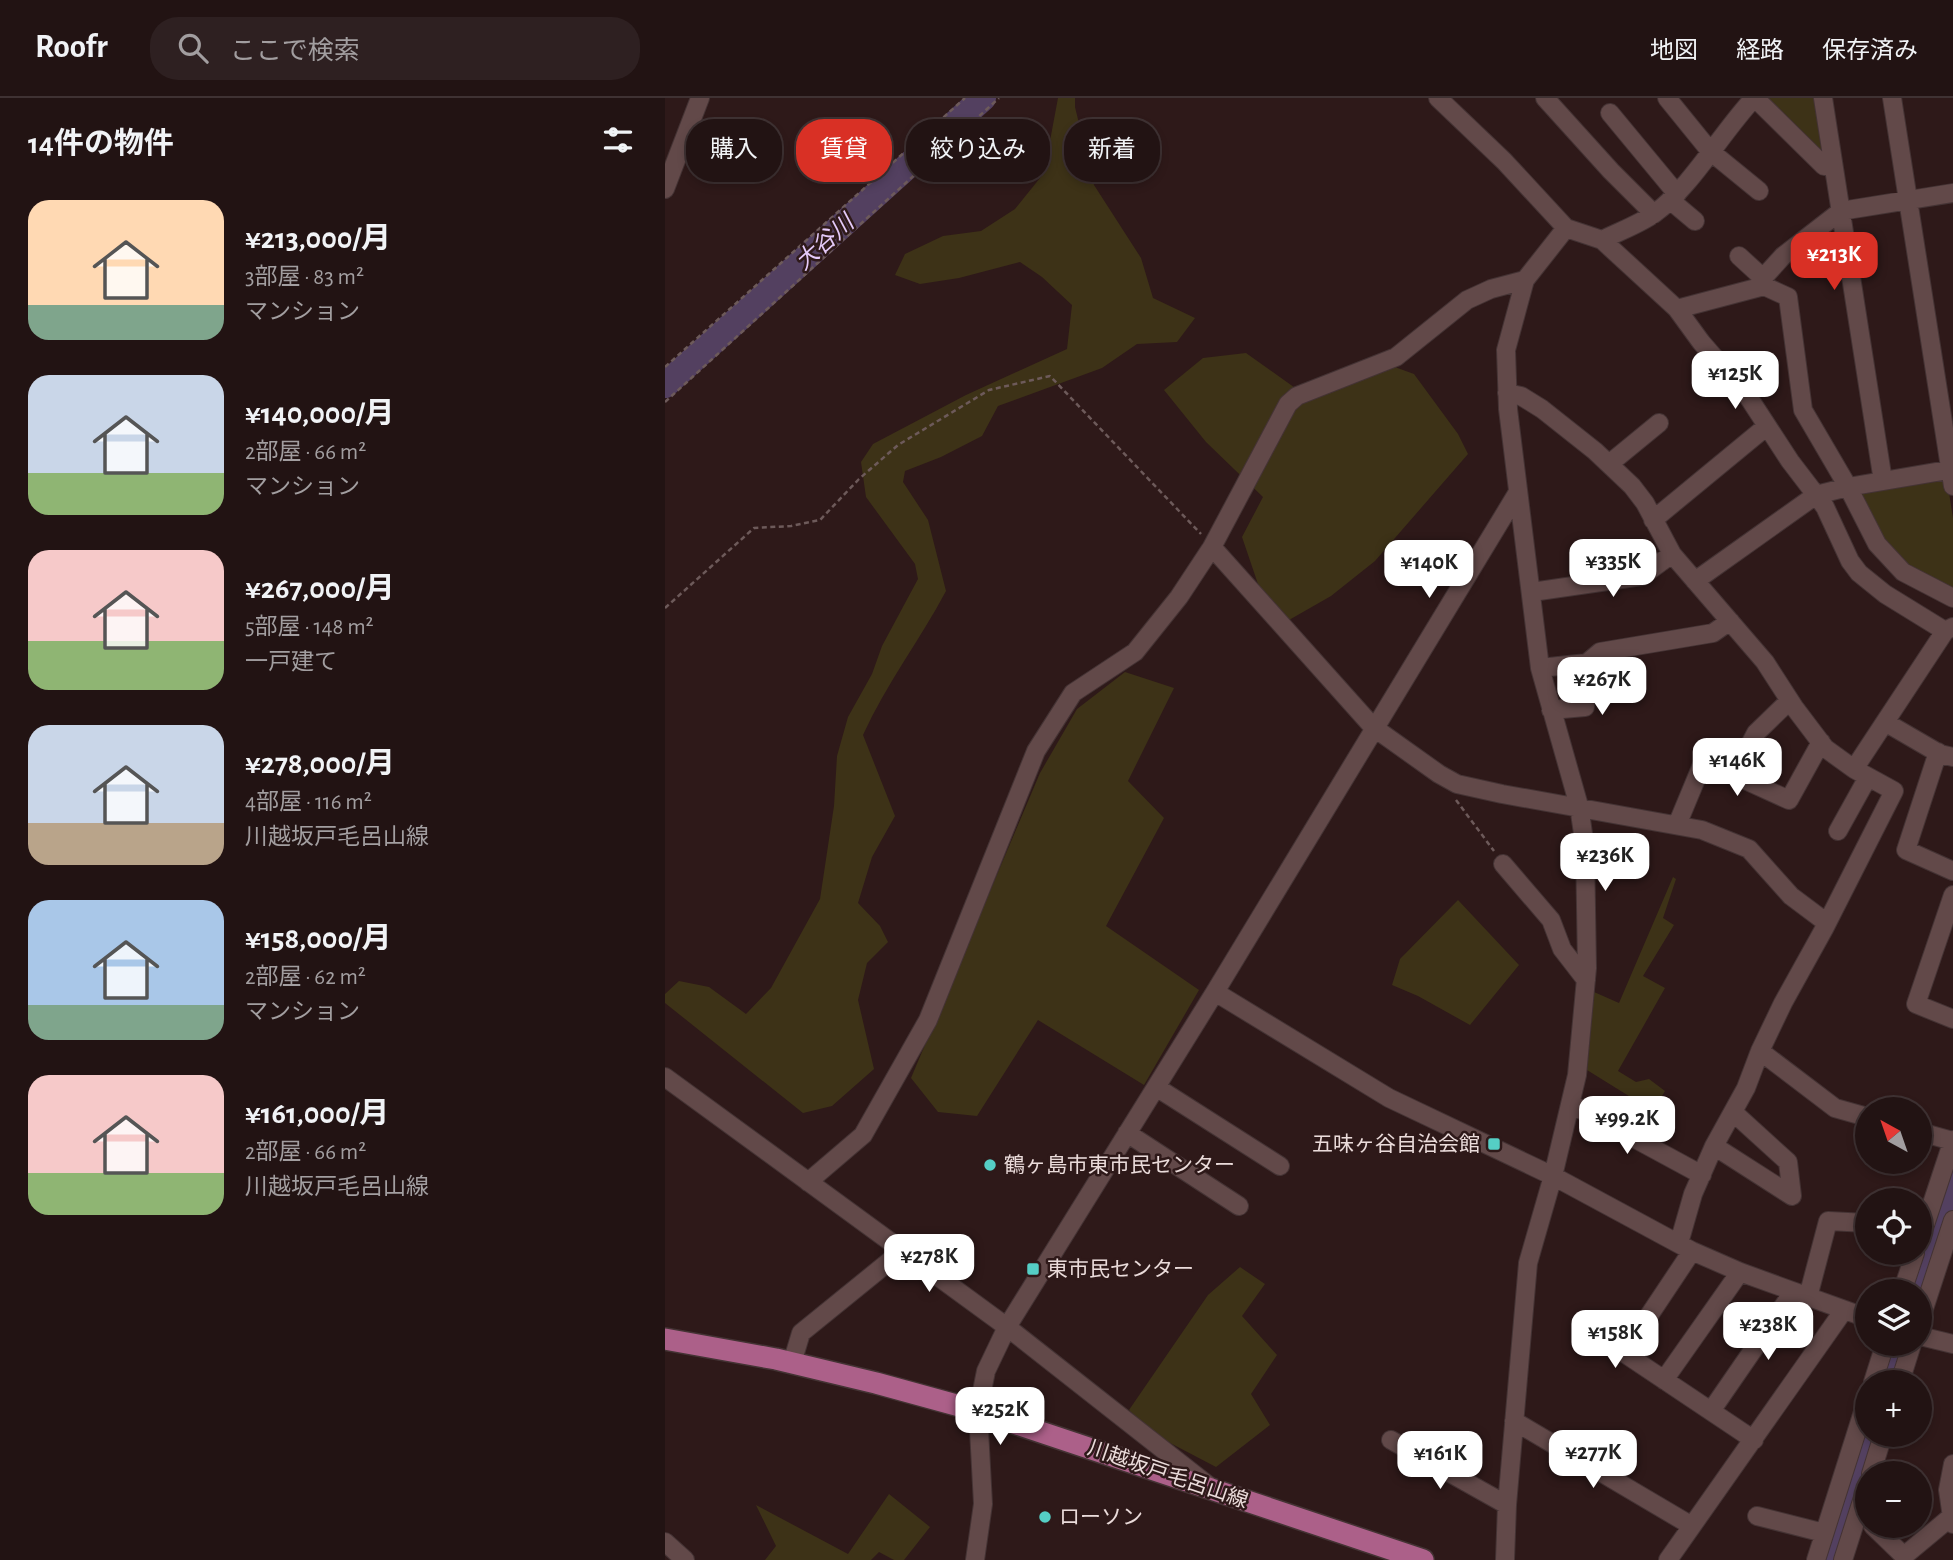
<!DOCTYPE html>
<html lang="ja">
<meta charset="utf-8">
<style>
:root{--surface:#221313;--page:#2e2021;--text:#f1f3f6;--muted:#a29ea0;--line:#3f3233;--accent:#d93025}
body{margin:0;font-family:"Alegreya Sans","Noto Sans JP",sans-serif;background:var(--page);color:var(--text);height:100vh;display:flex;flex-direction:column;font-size:26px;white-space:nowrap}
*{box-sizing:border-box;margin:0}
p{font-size:23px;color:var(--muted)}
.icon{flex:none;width:38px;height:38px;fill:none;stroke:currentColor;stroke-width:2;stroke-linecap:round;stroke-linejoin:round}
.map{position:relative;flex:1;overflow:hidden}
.details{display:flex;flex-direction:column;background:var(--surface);width:665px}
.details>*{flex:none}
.hud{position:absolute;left:21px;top:21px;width:665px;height:63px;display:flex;gap:14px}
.needle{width:46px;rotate:320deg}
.fabs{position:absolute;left:1190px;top:999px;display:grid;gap:14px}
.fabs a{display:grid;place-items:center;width:77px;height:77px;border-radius:50%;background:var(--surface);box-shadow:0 4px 10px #0003,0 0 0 2px var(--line);font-size:35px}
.price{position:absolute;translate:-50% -60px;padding:0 16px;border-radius:14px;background:#fff;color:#222;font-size:23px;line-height:46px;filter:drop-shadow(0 2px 4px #0008)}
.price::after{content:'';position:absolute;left:50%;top:42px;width:21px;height:16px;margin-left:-10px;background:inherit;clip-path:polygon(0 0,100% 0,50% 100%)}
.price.current{background:var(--accent);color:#fff}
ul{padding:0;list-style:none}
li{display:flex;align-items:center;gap:21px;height:175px;padding:0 28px}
li span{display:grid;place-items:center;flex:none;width:196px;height:140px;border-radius:21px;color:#555}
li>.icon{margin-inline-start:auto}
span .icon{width:84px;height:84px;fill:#fffc;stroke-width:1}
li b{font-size:30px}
h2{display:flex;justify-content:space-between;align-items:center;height:84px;padding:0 28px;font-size:30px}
.chip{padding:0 24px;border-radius:28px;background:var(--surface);box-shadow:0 4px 10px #0003,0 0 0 2px var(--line);font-size:24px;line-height:63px}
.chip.current{background:var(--accent);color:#fff}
header{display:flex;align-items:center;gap:42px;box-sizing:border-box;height:98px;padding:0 35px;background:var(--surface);border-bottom:2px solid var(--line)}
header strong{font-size:33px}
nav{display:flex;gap:38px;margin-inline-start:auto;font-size:24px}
.search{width:490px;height:63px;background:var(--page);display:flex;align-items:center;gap:18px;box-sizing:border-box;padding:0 24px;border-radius:28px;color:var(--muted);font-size:26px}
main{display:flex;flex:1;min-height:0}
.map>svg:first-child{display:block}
.green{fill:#3d3217}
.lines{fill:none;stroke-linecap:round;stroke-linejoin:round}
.river{stroke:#534060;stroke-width:26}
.minor-casing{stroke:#443334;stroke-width:20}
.major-casing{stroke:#443334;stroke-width:24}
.path{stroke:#6d5a5a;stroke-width:2.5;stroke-dasharray:5 3.5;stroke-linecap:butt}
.minor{stroke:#624949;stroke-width:18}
.major{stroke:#ac6089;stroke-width:21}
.poi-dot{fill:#55cec5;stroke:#2e1919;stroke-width:2.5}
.labels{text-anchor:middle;stroke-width:5;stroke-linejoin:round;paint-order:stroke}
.poi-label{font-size:21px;fill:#eadbda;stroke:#2e1919;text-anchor:start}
.street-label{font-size:21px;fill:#eadbda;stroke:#2e1919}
.water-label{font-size:23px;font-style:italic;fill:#e4caf9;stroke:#2e1919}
</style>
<header>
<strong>Roofr</strong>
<div class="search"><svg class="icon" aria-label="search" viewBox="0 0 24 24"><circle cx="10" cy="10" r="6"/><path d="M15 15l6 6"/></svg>ここで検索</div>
<nav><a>地図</a><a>経路</a><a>保存済み</a></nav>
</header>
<main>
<section class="details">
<h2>14件の物件<svg class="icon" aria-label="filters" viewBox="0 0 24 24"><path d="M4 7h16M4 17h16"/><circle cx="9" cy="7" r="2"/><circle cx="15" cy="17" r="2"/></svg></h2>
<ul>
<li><span style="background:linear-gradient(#ffd9b3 75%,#7fa58c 0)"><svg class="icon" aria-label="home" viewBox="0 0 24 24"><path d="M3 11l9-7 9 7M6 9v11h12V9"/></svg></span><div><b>¥213,000/月</b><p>3部屋 · 83 m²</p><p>マンション</p></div></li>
<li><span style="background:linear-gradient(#c9d6e8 70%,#8fb573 0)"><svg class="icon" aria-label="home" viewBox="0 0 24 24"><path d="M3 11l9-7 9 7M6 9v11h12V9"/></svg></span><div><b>¥140,000/月</b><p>2部屋 · 66 m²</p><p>マンション</p></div></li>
<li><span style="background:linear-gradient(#f6c9c9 65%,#8fb573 0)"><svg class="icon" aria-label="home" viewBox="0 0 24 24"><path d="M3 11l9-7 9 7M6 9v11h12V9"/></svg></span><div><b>¥267,000/月</b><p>5部屋 · 148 m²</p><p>一戸建て</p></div></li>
<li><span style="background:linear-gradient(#c9d6e8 70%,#b9a48a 0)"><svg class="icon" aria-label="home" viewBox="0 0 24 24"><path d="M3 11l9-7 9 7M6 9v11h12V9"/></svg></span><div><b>¥278,000/月</b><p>4部屋 · 116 m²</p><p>川越坂戸毛呂山線</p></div></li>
<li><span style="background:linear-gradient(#a9c7e8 75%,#7fa58c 0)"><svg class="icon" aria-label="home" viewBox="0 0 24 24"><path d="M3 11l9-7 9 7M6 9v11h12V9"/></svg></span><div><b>¥158,000/月</b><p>2部屋 · 62 m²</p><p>マンション</p></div></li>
<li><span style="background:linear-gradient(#f6c9c9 70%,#8fb573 0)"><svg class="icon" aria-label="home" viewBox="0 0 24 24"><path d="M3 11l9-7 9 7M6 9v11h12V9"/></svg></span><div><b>¥161,000/月</b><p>2部屋 · 66 m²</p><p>川越坂戸毛呂山線</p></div></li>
</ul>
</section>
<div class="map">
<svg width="1288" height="1462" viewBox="0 0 1288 1462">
<rect width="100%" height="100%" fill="#2e1919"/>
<path class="green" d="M 393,0 L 410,0 L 410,9 L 429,87 L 476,160 L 488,200 L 530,220 L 512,244 L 472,246 L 437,270 L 333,308 L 317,338 L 276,359 L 240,373 L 238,384 L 263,422 L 281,493 C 255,542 221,586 198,637 L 230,718 L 207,759 L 193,805 L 215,828 L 223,844 L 202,865 L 193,902 L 209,971 L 167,1008 L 138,1015 L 0,905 L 0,896 L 14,883 L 44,889 L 81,916 L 106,890 L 155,801 L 169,708 L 172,658 L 183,619 L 207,576 L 217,548 L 253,481 L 250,466 L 201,399 L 196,364 L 208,346 L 301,297 L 402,251 L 407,207 L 377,179 L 355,164 L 294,180 L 255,186 L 230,177 L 240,156 L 278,138 L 316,133 L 350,111 L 379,75 Z
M 1097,0 L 1150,0 L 1158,60 Z
M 581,255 L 647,302 L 727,268 L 749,276 L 793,336 L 803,356 L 710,463 L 666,498 L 624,522 L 594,489 L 577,439 L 598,399 L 541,344 L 499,292 L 538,260 Z
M 1282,382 L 1288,420 L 1288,495 L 1241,471 L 1214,443 L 1195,395 Z
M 460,574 L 509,590 L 463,683 L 499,720 L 441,828 L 534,892 L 479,987 L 373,922 L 312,1018 L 273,1014 L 246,980 L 375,675 L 412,611 Z
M 1008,779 L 1011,781 L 998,820 L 1009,827 L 978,878 L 1000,890 L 953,973 L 971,984 L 984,981 L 1000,993 L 988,1013 L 922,972 L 929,894 L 954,905 Z
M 793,802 L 854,867 L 805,927 L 753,898 L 727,887 L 735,861 Z
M 575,1169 L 600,1186 L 577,1218 L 612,1257 L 586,1296 L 605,1327 L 551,1369 L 488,1336 L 464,1312 L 543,1197 Z
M 224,1396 L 265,1429 L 239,1462 L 229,1462 L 214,1454 L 206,1462 L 100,1462 L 111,1448 L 91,1407 L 183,1456 Z"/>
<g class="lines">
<path class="river" d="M 0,287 L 318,0
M 1251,1194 L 1288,1081
M 1221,1284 L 1234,1246
M 1163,1462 L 1204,1337"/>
<defs>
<path id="minor" d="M 773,0 L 839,63 L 901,130 L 937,142 C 955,133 975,126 990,115 C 1026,89 1057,34 1089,0
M 880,0 L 946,73 L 989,116
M 1002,0 L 1045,53 L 1094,93
M 1090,0 L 1159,68 L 1168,67
M 1158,0 L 1218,383
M 1227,0 L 1288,388
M 945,15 L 1012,96
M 0,91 L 35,0
M 1005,102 L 1030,123
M 937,142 L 1012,211 L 1099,188 L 1123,199 L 1138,312 L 1183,389 L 1212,446 L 1238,474 L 1288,500
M 1074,158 L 1098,180
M 1099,188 L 1098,180 L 1118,158 L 1176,113 L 1288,95
M 1012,211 L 1036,244 L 1082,297 L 1125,363 L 1151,397 L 1160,409 L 1185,463 L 1194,475 L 1220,496 L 1280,533
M 842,295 L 856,298 L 877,311 L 930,353 L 967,388 L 980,405 L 1007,456 L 1100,564 L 1129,609 L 1160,650 L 1189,671 L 1229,693 L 1159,831 L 1118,905 L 1095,953 L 1081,990 L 1049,1048 L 1028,1096 L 1014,1145
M 944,366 L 994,325
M 988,422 L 1102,328
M 547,449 L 708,629 L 774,676 L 792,686 L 837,696 L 1037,732 L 1084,751 L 1126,798 L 1162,825
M 1030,483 L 1151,397 L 1183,389 L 1288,371
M 867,494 L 977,478 L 1007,456
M 875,570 L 922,565 L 935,554 L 1048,535 L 1065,523
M 1124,603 L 1091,635 L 1069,677 L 1124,702 L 1156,644
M 886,612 L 920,609 L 922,565
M 1220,624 L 1275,656 L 1288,659
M 1273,654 L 1241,752 L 1288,773
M 1189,671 L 1280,533 L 1288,529
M 1012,727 L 1039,662 L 1069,677
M 1173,733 L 1203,679
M 838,766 L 886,822 L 897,851 L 921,882
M 1288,797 L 1251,906 L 1288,921
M 550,894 L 724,1000 L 888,1078 L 1027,1153 L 1075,1174 L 1202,1220
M 1095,953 L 1170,1010 L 1202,1019
M 0,979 L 342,1229 L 543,1387
M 491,989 L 615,1068
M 906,1006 L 1037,1077
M 1255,1034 L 1288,1043
M 462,1035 L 574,1108
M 1049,1048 L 1127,1098 L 1123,1064 L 1068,1014
M 143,1084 L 198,1037 L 263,922 L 371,653 L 408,595 L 470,554 L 514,499 L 547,449 L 623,306 L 632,298 L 731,259 L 802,202 L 826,191 L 860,182
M 1255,1142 L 1288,1042
M 1027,1153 L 959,1255 L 1089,1342
M 1237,1194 L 1250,1155
M 1143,1199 L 1163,1123 L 1202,1125
M 1255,1223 L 1288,1122
M 1255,1238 L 1288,1246
M 127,1265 L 136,1235 L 237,1153
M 999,1282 L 1075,1174
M 1208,1284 L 1220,1246
M 1235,1284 L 1247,1246
M 1046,1313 L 1128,1194
M 849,1323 L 1027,1428
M 726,1342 L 842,1407
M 1288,1366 L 1283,1392 L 1288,1426
M 1206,1376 L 1218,1337
M 1092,1418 L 1159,1435
M 1208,1428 L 1239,1458 L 1287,1418
M 0,1444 L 20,1462
M 310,1462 L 318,1406 L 313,1313 L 321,1273 L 342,1229 L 550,894 L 853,394
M 840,1462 L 842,1407 L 863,1165 L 888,1078 L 912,977 L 922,870 L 920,749 L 914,708 L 875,570 L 843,311 L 841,252 L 860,182 L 901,130
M 1003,1462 L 1179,1212
M 1151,1462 L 1202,1301
M 1178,1462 L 1202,1387"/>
<path id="major" d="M 0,1241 L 111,1261 L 211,1285 L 313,1313 L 758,1462"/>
</defs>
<use href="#minor" class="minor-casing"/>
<use href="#major" class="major-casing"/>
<path class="path" d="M 0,269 L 300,0
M 0,304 L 334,0
M 0,510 L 89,430 L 126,428 L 155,422 L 194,381 L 233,347 L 324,292 L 385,278 L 536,436
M 791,702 L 829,753"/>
<use href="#minor" class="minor"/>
<use href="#major" class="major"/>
</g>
<g class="poi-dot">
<rect x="822" y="1039" width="14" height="14" rx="3.5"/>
<circle cx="325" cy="1067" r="7"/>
<rect x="361" y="1164" width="14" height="14" rx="3.5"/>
<circle cx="380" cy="1419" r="7"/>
</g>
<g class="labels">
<g class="poi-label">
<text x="815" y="1053" text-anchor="end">五味ヶ谷自治会館</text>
<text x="339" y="1074">鶴ヶ島市東市民センター</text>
<text x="382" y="1178">東市民センター</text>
<text x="394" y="1426">ローソン</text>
</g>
<g class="street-label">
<text transform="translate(503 1376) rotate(19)" y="7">川越坂戸毛呂山線</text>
</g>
<g class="water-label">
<text transform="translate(159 144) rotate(-42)" y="8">大谷川</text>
</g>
</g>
</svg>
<div class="fabs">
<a><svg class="needle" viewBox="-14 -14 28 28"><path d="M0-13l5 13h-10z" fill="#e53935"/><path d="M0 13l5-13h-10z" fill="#a29ea0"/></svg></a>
<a><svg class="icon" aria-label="locate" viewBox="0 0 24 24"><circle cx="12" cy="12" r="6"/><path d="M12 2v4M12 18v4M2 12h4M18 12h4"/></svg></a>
<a><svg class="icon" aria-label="layers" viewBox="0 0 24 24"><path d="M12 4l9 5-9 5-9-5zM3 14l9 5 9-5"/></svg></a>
<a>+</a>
<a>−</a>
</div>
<b class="price current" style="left:1169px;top:194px">¥213K</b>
<b class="price" style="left:1070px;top:313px">¥125K</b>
<b class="price" style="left:948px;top:501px">¥335K</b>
<b class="price" style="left:764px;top:502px">¥140K</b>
<b class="price" style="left:937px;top:619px">¥267K</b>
<b class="price" style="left:1072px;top:700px">¥146K</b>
<b class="price" style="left:940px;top:795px">¥236K</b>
<b class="price" style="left:962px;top:1058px">¥99.2K</b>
<b class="price" style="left:264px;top:1196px">¥278K</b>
<b class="price" style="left:1103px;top:1264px">¥238K</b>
<b class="price" style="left:950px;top:1272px">¥158K</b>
<b class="price" style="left:335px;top:1349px">¥252K</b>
<b class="price" style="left:928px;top:1392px">¥277K</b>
<b class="price" style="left:775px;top:1393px">¥161K</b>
<div class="hud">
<a class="chip">購入</a>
<a class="chip current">賃貸</a>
<a class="chip">絞り込み</a>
<a class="chip">新着</a>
</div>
</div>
</main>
